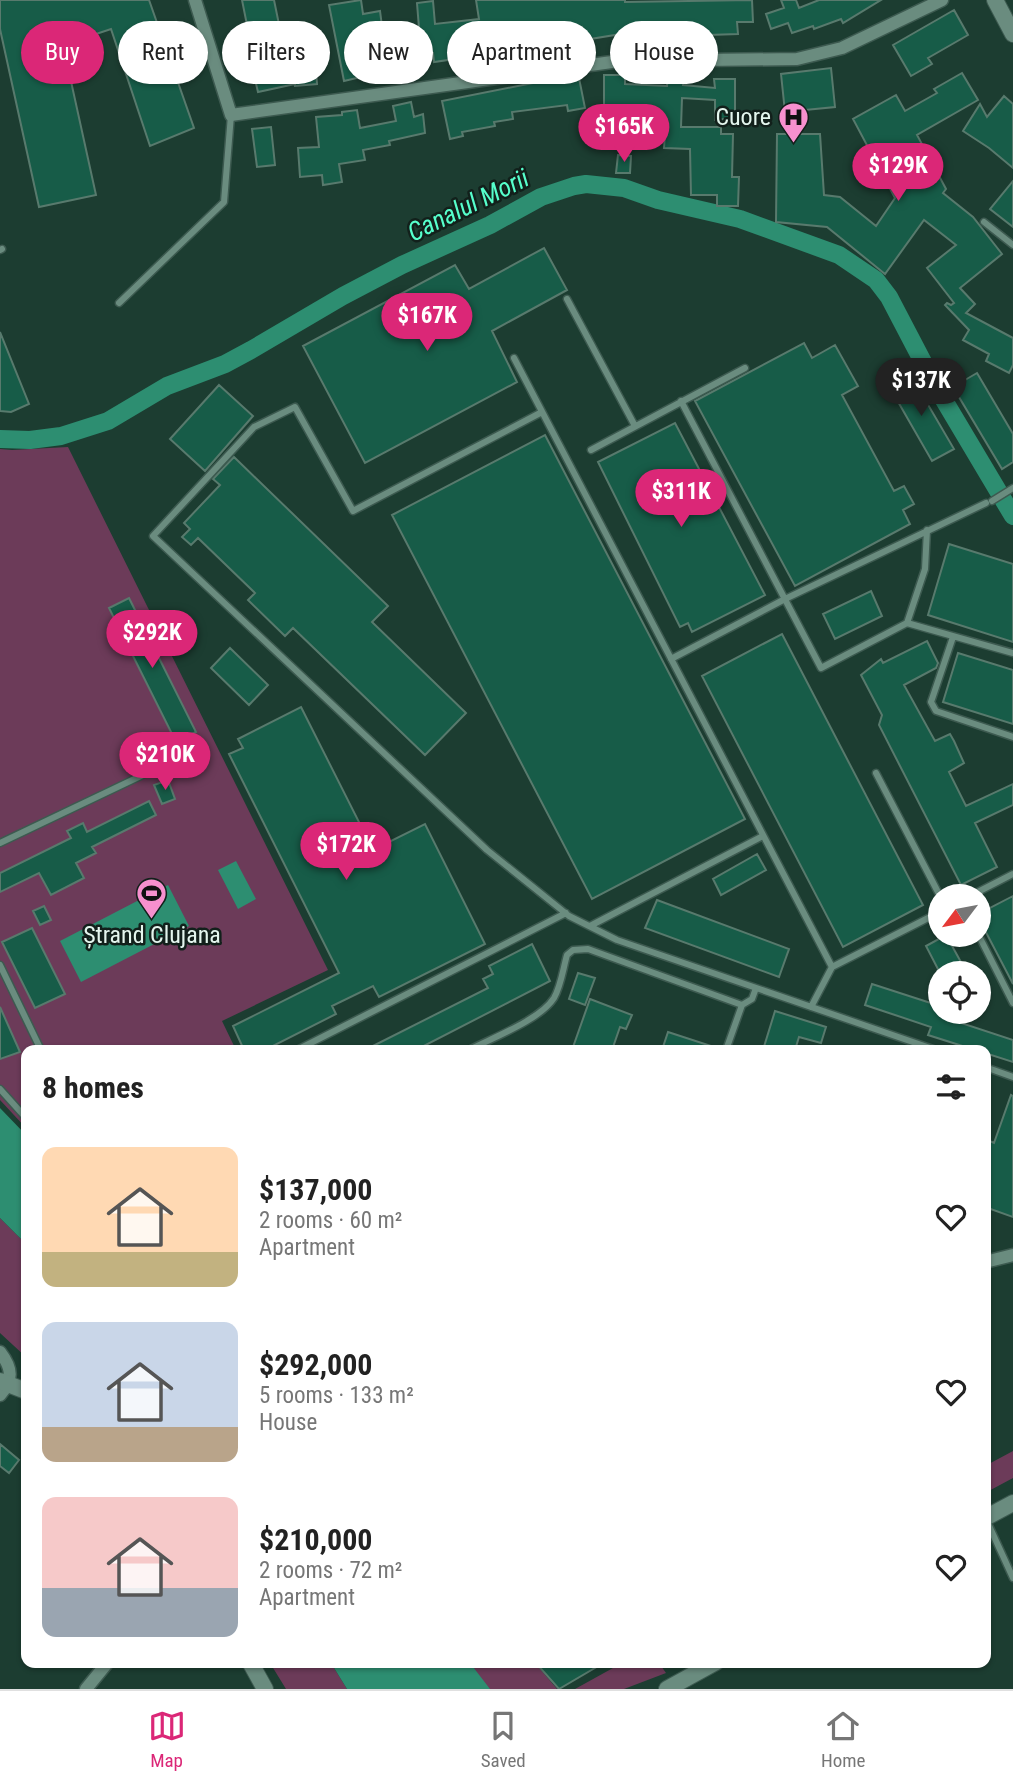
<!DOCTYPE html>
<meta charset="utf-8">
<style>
:root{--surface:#fff;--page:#f6f6f6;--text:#222;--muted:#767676;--line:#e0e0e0;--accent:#db2777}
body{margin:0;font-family:"Roboto Condensed",sans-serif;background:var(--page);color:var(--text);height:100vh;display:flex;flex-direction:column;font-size:26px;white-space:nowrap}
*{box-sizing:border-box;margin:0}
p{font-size:23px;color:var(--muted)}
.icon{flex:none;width:38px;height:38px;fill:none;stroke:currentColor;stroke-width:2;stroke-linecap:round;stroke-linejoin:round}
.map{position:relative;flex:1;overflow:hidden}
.side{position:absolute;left:21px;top:1045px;width:970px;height:623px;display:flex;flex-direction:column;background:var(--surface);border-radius:14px;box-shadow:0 2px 5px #0004}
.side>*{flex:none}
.guide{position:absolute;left:21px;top:21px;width:971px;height:63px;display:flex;gap:14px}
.needle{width:46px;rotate:238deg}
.controls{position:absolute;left:928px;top:884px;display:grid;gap:14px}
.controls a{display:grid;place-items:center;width:63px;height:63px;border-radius:50%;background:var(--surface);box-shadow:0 2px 5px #0004;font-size:35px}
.price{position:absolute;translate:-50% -60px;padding:0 16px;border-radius:24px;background:var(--accent);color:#fff;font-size:23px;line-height:46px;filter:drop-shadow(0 2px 4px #0008)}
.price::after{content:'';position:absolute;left:50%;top:42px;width:21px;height:16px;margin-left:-10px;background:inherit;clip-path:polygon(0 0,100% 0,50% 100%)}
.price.current{background:#222;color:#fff}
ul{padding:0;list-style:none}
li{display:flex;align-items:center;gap:21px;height:175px;padding:0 21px}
li span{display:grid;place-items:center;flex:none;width:196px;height:140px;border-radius:14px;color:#555}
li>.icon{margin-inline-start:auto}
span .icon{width:84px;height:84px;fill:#fffc;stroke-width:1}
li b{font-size:30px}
h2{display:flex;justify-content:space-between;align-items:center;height:84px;padding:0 21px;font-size:30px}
.pill{padding:0 24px;border-radius:32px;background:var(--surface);box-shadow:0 2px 5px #0004;font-size:24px;line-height:63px}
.pill.current{background:var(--accent);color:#fff}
.dock{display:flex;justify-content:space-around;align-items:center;height:98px;border-top:2px solid var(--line);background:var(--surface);font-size:19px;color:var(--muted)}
.dock a{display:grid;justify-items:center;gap:4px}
.dock .current{color:var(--accent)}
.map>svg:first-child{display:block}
.green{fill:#6c3b59}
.water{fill:#2d8e71}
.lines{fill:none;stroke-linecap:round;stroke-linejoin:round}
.canal{stroke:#2d8e71;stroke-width:18}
.building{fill:#175c48;stroke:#587a6d;stroke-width:2}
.service-casing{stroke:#3d5a50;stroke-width:9}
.minor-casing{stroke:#3d5a50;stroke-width:15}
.tertiary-casing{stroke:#3d5a50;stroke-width:18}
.service{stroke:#6a8c7f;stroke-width:6}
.minor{stroke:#6a8c7f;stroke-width:12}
.tertiary{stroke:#6a8c7f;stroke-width:16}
.labels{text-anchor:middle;stroke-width:5;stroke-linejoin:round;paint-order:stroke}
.poi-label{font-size:24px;fill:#e4f6ee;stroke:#12201b;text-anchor:end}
.water-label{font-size:26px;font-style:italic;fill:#56ffcc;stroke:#12201b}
</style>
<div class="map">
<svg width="1013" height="1689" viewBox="0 0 1013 1689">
<rect width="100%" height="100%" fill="#1c3d31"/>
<path class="green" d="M 68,447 L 328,970 L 222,1021 L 236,1050 L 26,1050 L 26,1128 L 0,1100 L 0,449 L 12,450 Z
M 0,1218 L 26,1244 L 26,1357 L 0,1333 Z
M 1013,1451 L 1013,1478 L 985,1493 L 985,1466 Z
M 270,1663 L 331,1663 L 347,1689 L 286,1689 Z
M 412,1663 L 535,1663 L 557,1689 L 427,1689 Z
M 622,1663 L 659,1663 L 666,1673 L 624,1689 L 575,1689 Z"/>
<path class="water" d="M 236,861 L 256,899 L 238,909 L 218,870 Z
M 168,885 L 189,926 L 81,982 L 60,941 Z
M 0,1108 L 26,1135 L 26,1244 L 0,1218 Z
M 331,1663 L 470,1663 L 490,1689 L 347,1689 Z"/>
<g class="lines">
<path class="canal" d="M 0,439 L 30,440 L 61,436 L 108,421 L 167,386 L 225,364 L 251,350 L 343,296 L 402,265 L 490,225 L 541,197 L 574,186 L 586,184 L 624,188 L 658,200 L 740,219 L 839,255 L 876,280 L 889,297 L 935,385 L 1013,516"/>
</g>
<path class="building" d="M 0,0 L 149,0 L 194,128 L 150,146 L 111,29 L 63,45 L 96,195 L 39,207 L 0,29 Z
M 242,0 L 274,0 L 283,44 L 314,42 L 317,84 L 295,86 L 295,84 L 258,92 L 247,46 L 251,45 Z
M 361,0 L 363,14 L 380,11 L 383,34 L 354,39 L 361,77 L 344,81 L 329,5 Z
M 476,0 L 625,0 L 625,2 L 752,0 L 753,22 L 737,22 L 738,34 L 646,37 L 646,35 L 615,38 L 615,35 L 584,40 L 582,27 L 529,40 L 531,48 L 434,62 L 433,53 L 422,54 L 421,41 L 409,43 L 408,29 L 419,28 L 417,3 L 433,1 L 435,24 L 479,19 Z
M 781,0 L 796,0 L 799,8 L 819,0 L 881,0 L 843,23 L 841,19 L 814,29 L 813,26 L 792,33 L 788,23 L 771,29 L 766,14 L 784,8 Z
M 954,10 L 968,35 L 928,58 L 932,64 L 911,76 L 893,45 Z
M 831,68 L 835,107 L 785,112 L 781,74 Z
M 962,73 L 978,100 L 917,135 L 946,189 L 943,193 L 973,217 L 1002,254 L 960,288 L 975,304 L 966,313 L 1013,338 L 1013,365 L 1009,373 L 986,361 L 989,354 L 963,340 L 969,330 L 945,305 L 947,303 L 951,305 L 954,303 L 927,268 L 956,245 L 924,220 L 885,274 L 827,227 L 776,222 L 777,134 L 820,134 L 824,195 L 840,197 L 876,226 L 895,198 L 853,119 L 896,95 L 905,111 L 937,93 L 934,89 Z
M 604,75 L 625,75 L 625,84 L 667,86 L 668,76 L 684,77 L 683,85 L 715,88 L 714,79 L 735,79 L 735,115 L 733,118 L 715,120 L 715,100 L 682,98 L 681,127 L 721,127 L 721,134 L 733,134 L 732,177 L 739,177 L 738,206 L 717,206 L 717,195 L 691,195 L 690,149 L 664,148 L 666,120 L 636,119 L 637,110 L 604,110 Z
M 558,78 L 558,81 L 579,78 L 585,108 L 568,111 L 567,105 L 512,112 L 513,119 L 494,122 L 495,126 L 462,132 L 463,136 L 450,139 L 442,101 Z
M 1004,96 L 1013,104 L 1013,168 L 989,148 L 963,131 L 980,104 L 987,117 Z
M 411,102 L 414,117 L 423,114 L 425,133 L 389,141 L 390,145 L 363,150 L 365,160 L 339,164 L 342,182 L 323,185 L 322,175 L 300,177 L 298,148 L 319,147 L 316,117 L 342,115 L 342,112 L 357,110 L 360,128 L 396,121 L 393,106 Z
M 271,127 L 275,165 L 257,167 L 252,129 Z
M 618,155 L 631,156 L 630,173 L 616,173 Z
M 1013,181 L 1013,227 L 990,209 Z
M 544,248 L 567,290 L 492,331 L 517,382 L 365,463 L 303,346 L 455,265 L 469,289 Z
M 0,332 L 29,404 L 11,412 L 0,411 Z
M 804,343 L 812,358 L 835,345 L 858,386 L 842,395 L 894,491 L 904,486 L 914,504 L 903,510 L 910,524 L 795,586 L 695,401 Z
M 977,373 L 1013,434 L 1013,462 L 1002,469 L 953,387 Z
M 910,374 L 954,449 L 932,461 L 889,386 Z
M 219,385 L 253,416 L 205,471 L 170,439 Z
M 675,423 L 765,595 L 692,632 L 688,623 L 680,627 L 598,462 Z
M 545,435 L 745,819 L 592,899 L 392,515 Z
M 234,457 L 388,606 L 372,622 L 466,713 L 425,755 L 293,628 L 285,636 L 248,600 L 255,593 L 198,538 L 191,545 L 182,537 L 190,529 L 184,523 L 220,485 L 213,479 Z
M 949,544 L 1013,564 L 1013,642 L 928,615 Z
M 871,591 L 882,616 L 835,639 L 823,614 Z
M 129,598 L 196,732 L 176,742 L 109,608 Z
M 782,634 L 923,905 L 843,947 L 702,676 Z
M 927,641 L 938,663 L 936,668 L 904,685 L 935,741 L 950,734 L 954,741 L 964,763 L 949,772 L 966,806 L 1013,784 L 1013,805 L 975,823 L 997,867 L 961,885 L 879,725 L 882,715 L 861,675 L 881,659 L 883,663 Z
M 230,648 L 268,685 L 249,705 L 211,668 Z
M 958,653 L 1013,670 L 1013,724 L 943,702 Z
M 301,707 L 373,850 L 425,824 L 485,944 L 379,997 L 373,986 L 332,1006 L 336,1014 L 265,1050 L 244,1050 L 233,1026 L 339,973 L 229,754 L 243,748 L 238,739 Z
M 168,780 L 175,799 L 162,804 L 154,785 Z
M 149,801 L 156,815 L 92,847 L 96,853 L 76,863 L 84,878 L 51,895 L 39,873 L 0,892 L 0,873 L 71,838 L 67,831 L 83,823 L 87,832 Z
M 757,854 L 766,870 L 721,895 L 713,879 Z
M 1013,896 L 1013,984 L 978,917 L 978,914 Z
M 657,900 L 789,949 L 779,977 L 645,928 Z
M 44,906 L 51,920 L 40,925 L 33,911 Z
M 32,928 L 65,994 L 35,1008 L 2,942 Z
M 946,935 L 967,973 L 940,973 L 926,946 Z
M 532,944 L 550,981 L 416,1050 L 365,1050 L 488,988 L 483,979 L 493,974 L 489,966 Z
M 578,973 L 595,978 L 585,1005 L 569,999 Z
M 872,984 L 940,1006 L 940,1016 L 1013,1040 L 1013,1062 L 985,1053 L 985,1050 L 975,1050 L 928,1035 L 931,1027 L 865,1005 Z
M 590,999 L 632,1015 L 626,1029 L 620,1027 L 612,1050 L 572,1050 Z
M 0,1007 L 20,1052 L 0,1059 Z
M 775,1011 L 826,1027 L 821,1043 L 799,1037 L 795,1050 L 763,1050 Z
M 668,1032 L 714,1047 L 714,1050 L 662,1050 Z
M 1011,1095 L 1013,1096 L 1013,1217 L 985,1207 L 985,1139 L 994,1143 Z
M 0,1444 L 19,1460 L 9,1473 L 0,1466 Z
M 535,1662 L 605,1662 L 559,1689 Z"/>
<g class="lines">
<defs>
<path id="service" d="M 984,222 L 1013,245
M 0,250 L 2,249
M 567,299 L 635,426
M 119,303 L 224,202 L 231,115
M 514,358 L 832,967
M 681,401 L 821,668 L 907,623
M 542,412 L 353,511 L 295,407 L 254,427 L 153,536 L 487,850 L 569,916 L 617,940 L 936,1050
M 591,450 L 745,368
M 992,501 L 1013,488
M 927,530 L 925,569 L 907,623 L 1013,653
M 953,637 L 931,702 L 936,711 L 1013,737
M 671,659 L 785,599 L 986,503
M 876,773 L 940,896
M 0,843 L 147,773
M 970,896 L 1013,874
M 590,926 L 763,836
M 978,934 L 1013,1003
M 0,965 L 41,1050
M 742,1005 L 752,999 L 756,988
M 811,1007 L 832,967 L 940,912
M 297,1050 L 566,913
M 469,1050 C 492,1038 540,1020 554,998 C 561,986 563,969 567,955 L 573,950 L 588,949 L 742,1005
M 726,1050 L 742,1005
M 985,1067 L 1013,1077
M 0,1089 L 26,1118
M 986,1519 L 1013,1578"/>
<path id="minor" d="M 195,0 L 231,115 L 619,61 L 797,59 L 842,48 L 942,0
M 985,1262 L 1013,1255
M 0,1352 C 13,1369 13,1380 0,1395
M 86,1689 L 108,1662"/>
<path id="tertiary" d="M 995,0 L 1013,34
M 0,1381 L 26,1391
M 985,1518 L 1013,1503
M 250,1662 L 265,1689
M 667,1689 L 716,1662"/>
</defs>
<use href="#service" class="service-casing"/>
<use href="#minor" class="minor-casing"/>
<use href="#tertiary" class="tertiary-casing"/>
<use href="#service" class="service"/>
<use href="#minor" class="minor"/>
<use href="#tertiary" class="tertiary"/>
</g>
<defs>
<symbol id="hospital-pin" viewBox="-11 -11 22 30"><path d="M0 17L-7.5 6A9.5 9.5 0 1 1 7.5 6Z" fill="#f790ce" stroke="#12201b"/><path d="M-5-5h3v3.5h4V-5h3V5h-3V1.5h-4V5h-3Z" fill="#111"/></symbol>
<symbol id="stadium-pin" viewBox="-11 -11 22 30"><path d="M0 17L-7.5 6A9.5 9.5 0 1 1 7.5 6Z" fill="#f790ce" stroke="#12201b"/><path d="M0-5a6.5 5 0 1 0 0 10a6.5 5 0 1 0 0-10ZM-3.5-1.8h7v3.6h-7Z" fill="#111"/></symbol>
</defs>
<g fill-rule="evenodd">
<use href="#hospital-pin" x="776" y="100" width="35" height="47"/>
<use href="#stadium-pin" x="134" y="876" width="35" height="47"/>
</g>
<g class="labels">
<g class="poi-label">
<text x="771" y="125">Cuore</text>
<text x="152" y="943" text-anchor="middle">Ștrand Clujana</text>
</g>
<g class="water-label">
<text transform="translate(468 205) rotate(-26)" y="9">Canalul Morii</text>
</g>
</g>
</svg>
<div class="controls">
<a><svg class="needle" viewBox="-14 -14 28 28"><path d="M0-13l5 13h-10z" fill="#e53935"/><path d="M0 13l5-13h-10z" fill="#767676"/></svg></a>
<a><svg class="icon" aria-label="locate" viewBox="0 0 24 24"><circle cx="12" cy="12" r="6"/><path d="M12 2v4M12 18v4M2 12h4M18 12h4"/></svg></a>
</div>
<b class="price" style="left:624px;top:164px">$165K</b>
<b class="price" style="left:898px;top:203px">$129K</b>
<b class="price" style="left:427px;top:353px">$167K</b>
<b class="price current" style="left:921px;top:418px">$137K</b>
<b class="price" style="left:681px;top:529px">$311K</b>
<b class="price" style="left:152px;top:670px">$292K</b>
<b class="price" style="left:165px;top:792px">$210K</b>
<b class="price" style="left:346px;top:882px">$172K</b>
<div class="guide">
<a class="pill current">Buy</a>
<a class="pill">Rent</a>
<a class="pill">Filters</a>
<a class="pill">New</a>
<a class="pill">Apartment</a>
<a class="pill">House</a>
</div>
<section class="side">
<h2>8 homes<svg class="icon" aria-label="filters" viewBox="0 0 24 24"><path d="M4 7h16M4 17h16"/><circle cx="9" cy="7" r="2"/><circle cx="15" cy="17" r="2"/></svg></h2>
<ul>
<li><span style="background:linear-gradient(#ffd9b3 75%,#c2b280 0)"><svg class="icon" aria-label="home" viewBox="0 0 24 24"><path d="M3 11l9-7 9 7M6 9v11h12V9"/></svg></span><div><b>$137,000</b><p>2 rooms · 60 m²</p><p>Apartment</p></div><svg class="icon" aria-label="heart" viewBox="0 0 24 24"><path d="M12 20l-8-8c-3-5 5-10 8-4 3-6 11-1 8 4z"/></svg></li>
<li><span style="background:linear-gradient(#c9d6e8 75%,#b9a48a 0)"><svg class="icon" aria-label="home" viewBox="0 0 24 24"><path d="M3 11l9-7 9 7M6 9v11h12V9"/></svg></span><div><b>$292,000</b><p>5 rooms · 133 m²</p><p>House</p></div><svg class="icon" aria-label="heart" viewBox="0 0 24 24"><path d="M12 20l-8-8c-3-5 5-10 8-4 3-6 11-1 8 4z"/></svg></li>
<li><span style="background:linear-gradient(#f6c9c9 65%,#9aa5b1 0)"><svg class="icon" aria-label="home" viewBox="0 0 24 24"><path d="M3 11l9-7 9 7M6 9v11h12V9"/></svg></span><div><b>$210,000</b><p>2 rooms · 72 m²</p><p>Apartment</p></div><svg class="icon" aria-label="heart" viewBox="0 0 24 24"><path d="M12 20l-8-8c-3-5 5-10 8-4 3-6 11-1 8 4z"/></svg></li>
</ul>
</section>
</div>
<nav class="dock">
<a class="current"><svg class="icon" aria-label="map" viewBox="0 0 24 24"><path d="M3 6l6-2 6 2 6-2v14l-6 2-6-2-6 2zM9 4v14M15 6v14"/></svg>Map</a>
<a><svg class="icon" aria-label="saved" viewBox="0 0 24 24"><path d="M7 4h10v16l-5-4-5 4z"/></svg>Saved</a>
<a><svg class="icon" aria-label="home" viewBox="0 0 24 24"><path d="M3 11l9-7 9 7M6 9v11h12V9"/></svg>Home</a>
</nav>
